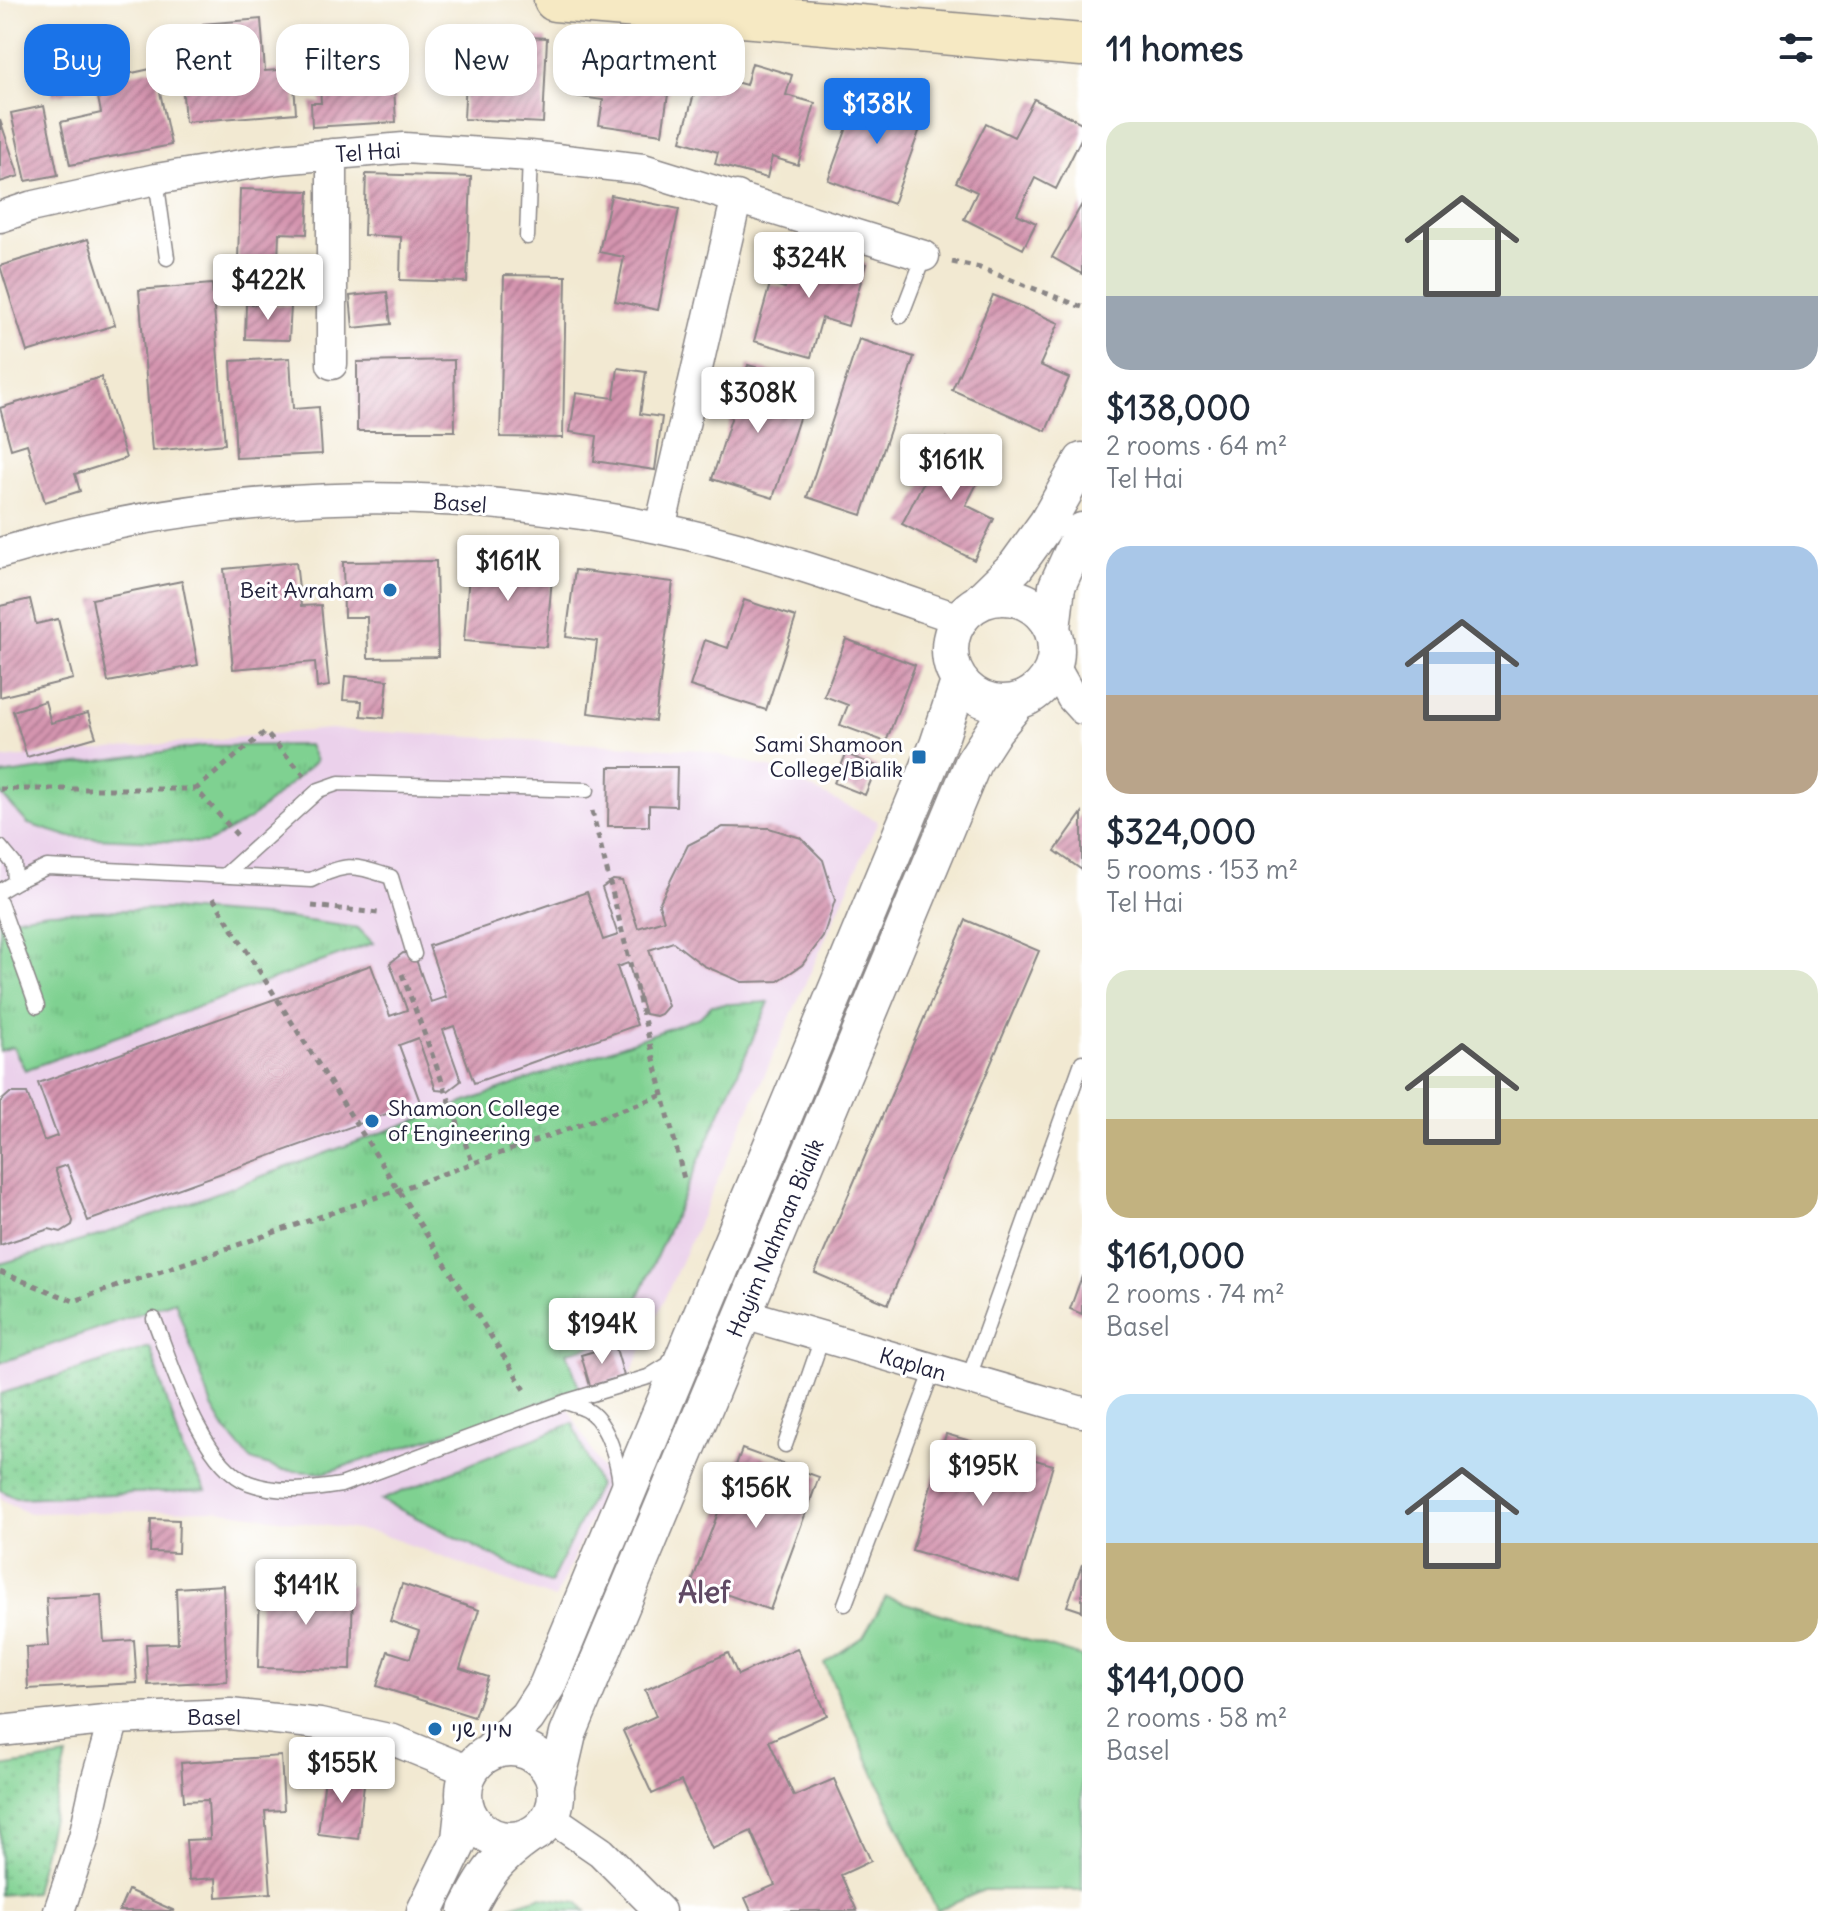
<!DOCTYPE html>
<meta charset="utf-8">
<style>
:root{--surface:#fff;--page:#f2f2f3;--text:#1f2937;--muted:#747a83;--accent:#1a73e8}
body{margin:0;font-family:Delius,"Playpen Sans Hebrew",sans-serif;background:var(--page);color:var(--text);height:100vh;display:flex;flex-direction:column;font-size:30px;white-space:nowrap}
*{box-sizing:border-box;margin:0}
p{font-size:26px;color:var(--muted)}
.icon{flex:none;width:44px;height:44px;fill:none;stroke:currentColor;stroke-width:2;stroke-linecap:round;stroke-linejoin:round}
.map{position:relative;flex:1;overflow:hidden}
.panel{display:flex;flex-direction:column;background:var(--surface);width:760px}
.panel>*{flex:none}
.guide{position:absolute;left:24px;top:24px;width:760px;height:72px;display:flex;gap:16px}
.price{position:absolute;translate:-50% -68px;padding:0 18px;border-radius:8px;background:#fff;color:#222;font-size:26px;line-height:52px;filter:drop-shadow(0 2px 4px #0008)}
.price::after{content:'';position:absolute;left:50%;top:48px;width:24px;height:18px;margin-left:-12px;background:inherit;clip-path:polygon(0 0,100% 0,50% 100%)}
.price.selected{background:var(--accent);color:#fff}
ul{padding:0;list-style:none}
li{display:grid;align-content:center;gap:16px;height:424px;padding:0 24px}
li span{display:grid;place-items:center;height:248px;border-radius:24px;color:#555}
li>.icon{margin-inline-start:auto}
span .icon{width:144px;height:144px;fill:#fffc;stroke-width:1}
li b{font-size:34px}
h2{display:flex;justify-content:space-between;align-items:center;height:96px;padding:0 24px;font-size:34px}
.chip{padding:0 28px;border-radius:24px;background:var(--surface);box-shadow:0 4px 12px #0003;font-size:28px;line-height:72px}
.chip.selected{background:var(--accent);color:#fff}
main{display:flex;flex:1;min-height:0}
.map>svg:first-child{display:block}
.built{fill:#ebd1eb}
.grass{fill:url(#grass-dots);stroke:#507a66;stroke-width:2}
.park{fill:url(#park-tufts);stroke:#507a66;stroke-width:2}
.building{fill:url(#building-hatch)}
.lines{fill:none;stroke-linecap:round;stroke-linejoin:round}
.service-casing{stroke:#8a8686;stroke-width:17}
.minor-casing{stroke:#8a8686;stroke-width:33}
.tertiary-casing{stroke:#8a8686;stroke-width:39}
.secondary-casing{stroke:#8a8686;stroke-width:45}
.path{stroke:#8a8686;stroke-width:5;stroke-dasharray:6 6;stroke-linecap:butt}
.service{stroke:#fff;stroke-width:14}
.minor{stroke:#fff;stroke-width:30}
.tertiary{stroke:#fff;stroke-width:36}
.secondary{stroke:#f6e9c3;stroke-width:42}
.poi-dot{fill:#1f6fb2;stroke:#fff;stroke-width:3}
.labels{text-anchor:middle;stroke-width:6;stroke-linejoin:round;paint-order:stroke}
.street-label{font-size:22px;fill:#22223b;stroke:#fff}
.poi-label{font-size:22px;fill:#22223b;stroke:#fff;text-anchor:end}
.district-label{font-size:30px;font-weight:bold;fill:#604a64;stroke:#fff}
</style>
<main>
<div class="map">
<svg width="1082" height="1911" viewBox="0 0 1082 1911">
<defs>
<pattern id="grass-dots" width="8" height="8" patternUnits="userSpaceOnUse" patternTransform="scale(2)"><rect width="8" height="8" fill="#7fd191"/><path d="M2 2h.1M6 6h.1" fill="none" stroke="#6db37e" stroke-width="1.8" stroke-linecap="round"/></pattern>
<pattern id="park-tufts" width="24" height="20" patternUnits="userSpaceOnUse" patternTransform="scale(2)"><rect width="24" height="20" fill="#7fd191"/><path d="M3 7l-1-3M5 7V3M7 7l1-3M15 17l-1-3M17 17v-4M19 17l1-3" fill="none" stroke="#6db37e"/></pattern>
<pattern id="building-hatch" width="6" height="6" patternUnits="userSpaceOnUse" patternTransform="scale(2)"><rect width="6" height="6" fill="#d494af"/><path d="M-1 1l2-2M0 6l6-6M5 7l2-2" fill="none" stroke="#ac7890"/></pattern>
</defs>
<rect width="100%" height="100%" fill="#fff"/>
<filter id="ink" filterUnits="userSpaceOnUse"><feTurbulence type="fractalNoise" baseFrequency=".0125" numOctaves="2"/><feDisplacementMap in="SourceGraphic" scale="16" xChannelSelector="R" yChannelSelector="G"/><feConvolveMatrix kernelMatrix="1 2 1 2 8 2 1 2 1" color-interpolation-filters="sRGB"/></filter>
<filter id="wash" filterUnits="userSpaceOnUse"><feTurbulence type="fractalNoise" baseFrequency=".006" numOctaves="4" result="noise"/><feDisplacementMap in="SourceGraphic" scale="32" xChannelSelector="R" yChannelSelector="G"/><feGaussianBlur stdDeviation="1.8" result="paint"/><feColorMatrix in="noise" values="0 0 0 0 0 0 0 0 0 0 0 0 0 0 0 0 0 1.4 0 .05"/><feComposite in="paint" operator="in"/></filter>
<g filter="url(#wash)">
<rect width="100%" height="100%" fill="#f2e9d2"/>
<path class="built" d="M 329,729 L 701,750 L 770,768 L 878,821 L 630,1376 L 565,1402 L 608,1481 L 555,1599 L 378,1533 L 216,1510 L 27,1513 L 0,1498 L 0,759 Z"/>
<path class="grass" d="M 150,1347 L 183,1451 L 206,1490 L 16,1498 L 0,1490 L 0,1394 Z
M 67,1757 L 34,1892 L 0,1895 L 0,1767 Z"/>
<path class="park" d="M 309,745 L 316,761 L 250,819 L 207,843 L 70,837 L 28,824 L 0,793 L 0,775 L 204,746 Z
M 167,909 L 287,918 L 358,928 L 373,943 L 25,1070 L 13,1047 L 0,1051 L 0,920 L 48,912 Z
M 769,1002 L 620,1339 L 567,1352 L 580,1390 L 324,1473 L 281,1470 L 251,1460 L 225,1429 L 212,1407 L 175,1301 L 0,1363 L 0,1264 L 95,1237 L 700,1017 L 712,1005 Z
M 573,1423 L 598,1485 L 550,1584 L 381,1500 Z
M 886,1597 L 1082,1657 L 1082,1890 L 984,1890 L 937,1911 L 824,1663 L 863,1637 Z
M 540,1897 L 578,1902 L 586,1911 L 505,1911 L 507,1907 Z"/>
<g id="blocks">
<path class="building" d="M 261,19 L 265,71 L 293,69 L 296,113 L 185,122 L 181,68 L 207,66 L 203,24 Z
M 432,32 L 547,38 L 543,123 L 464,119 L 466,78 L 430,76 Z
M 115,33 L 123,75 L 155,68 L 171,145 L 70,165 L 61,122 L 101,113 L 96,87 L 53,96 L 43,47 Z
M 392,52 L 396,122 L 312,127 L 311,103 L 321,103 L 320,87 L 351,86 L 349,54 Z
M 603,58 L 672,68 L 662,134 L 599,125 L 603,100 L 567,95 L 572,60 L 602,65 Z
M 752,63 L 792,75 L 786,95 L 815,103 L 798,165 L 772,157 L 767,178 L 715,164 L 718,152 L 681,141 L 700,72 L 746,85 Z
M 861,89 L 926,112 L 893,204 L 828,180 Z
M 1034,99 L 1082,123 L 1082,137 L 1056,189 L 1035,178 L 1017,214 L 1036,223 L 1023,249 L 964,219 L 977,192 L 956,182 L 986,123 L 1014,137 Z
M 44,106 L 58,175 L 26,181 L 11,113 Z
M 0,120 L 19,176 L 0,182 Z
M 366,174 L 471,177 L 467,282 L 400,280 L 401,237 L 364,235 Z
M 240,189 L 309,191 L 307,234 L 279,233 L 278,263 L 238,261 Z
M 611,195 L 679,209 L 658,310 L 615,301 L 624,257 L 599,252 Z
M 1082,204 L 1082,274 L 1052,257 Z
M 88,239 L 115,325 L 27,352 L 0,266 Z
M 797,244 L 866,264 L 848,326 L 822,318 L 811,357 L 754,341 L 770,284 L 785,288 Z
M 504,275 L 566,276 L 563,438 L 500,437 Z
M 212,284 L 225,444 L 152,451 L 139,290 Z
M 387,292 L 391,324 L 353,328 L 350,296 Z
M 993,295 L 1059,323 L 1040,365 L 1069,378 L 1046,431 L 952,390 Z
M 246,304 L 291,306 L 289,340 L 245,339 Z
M 859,339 L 914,357 L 862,515 L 807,497 Z
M 290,358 L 293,409 L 319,407 L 322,454 L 236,458 L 231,361 Z
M 454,360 L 455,431 L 357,431 L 357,362 Z
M 748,365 L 783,375 L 777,394 L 804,403 L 773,498 L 712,479 Z
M 618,368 L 646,372 L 640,414 L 662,417 L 655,470 L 594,461 L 597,436 L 570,432 L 576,393 L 614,398 Z
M 101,377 L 126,458 L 75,474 L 80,491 L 45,502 L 27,444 L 11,449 L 0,408 Z
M 946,438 L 989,460 L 966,505 L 994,519 L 974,560 L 902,524 Z
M 470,560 L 553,566 L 546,647 L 464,641 Z
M 436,561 L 438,657 L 368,658 L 367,617 L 344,617 L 343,562 Z
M 296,562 L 301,606 L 321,605 L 329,686 L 317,688 L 315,662 L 233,669 L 224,569 Z
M 575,570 L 673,582 L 655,721 L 588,713 L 597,641 L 566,637 Z
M 182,581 L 198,665 L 108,682 L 92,599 Z
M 30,599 L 36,624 L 58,619 L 73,679 L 0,697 L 0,606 Z
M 744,600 L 796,617 L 766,710 L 690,686 L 705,640 L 728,648 Z
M 846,639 L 915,665 L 886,742 L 840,725 L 848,705 L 824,696 Z
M 345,676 L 388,680 L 384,718 L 361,716 L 362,701 L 343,700 Z
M 45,701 L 51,723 L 88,713 L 96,737 L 27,757 L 13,711 Z
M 846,754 L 877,766 L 865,795 L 834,783 Z
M 609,767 L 677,767 L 676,806 L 649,805 L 649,826 L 608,826 Z
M 1082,813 L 1082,870 L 1055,851 Z
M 723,827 L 769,828 L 801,838 L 823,860 L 835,900 L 823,937 L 802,965 L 778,981 L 742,982 L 704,966 L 673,942 L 649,950 L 668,1006 L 661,1014 L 656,1016 L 645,1014 L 628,963 L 617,967 L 637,1025 L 474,1083 L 454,1026 L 443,1030 L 461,1081 L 448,1091 L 436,1090 L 418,1038 L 399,1045 L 420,1102 L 88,1221 L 67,1165 L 55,1169 L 73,1221 L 72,1225 L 61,1232 L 49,1229 L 0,1245 L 0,1102 L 10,1093 L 27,1093 L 44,1141 L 57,1136 L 38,1083 L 371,965 L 390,1016 L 407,1010 L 390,963 L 403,953 L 414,954 L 431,1002 L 446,997 L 429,946 L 587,892 L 603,940 L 618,935 L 602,888 L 613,880 L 622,881 L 638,928 L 664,920 L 659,904 L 688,845 Z
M 966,920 L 1039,951 L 888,1304 L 815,1273 Z
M 1082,1276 L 1082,1314 L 1070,1309 Z
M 615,1345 L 624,1376 L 590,1386 L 581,1355 Z
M 946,1434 L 1053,1465 L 1019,1582 L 912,1550 Z
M 742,1449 L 819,1477 L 770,1610 L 692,1582 Z
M 151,1519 L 179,1520 L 178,1553 L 150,1552 Z
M 1082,1564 L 1082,1611 L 1067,1606 Z
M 260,1584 L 353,1585 L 351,1670 L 258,1668 Z
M 402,1584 L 479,1610 L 460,1668 L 488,1677 L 474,1717 L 377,1686 L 388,1651 L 410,1658 L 419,1631 L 390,1621 Z
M 223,1585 L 227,1681 L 148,1685 L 146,1644 L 178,1643 L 176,1588 Z
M 101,1595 L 104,1642 L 134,1640 L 137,1683 L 28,1689 L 26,1647 L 49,1646 L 46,1598 Z
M 797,1648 L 827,1715 L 769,1741 L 794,1796 L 834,1779 L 871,1861 L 841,1875 L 857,1911 L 751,1911 L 745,1898 L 775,1885 L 751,1831 L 712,1849 L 681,1781 L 652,1794 L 623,1731 L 656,1716 L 645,1690 L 728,1653 L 738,1675 Z
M 281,1756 L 284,1810 L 265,1811 L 271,1893 L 217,1897 L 216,1878 L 189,1880 L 186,1840 L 210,1839 L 208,1800 L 184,1801 L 181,1763 Z
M 326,1770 L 365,1775 L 358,1839 L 318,1834 Z
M 128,1890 L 175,1911 L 119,1911 Z"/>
</g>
</g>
<g filter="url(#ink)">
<use href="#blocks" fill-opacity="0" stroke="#8a8686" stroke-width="2"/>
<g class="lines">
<defs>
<path id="service" d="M 156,179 L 167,258
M 527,237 L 530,156
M 901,316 L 924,256
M 0,847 L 14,864 L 15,882 L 0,891
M 225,875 L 319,790 L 339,783 L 587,790
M 15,882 L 47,867 L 311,880 C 348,862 353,865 391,877 L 414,954
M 0,903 L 37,1006
M 154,1319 C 172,1364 201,1465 249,1483 C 279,1494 310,1490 341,1485 L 565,1402 L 648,1377 L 674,1361
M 968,1380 L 1082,1062
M 565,1402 C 574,1405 583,1407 590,1412 C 608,1425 618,1462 620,1484
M 785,1445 L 822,1338
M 845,1604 L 933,1370"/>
<path id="minor" d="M 332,154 L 332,364
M 0,217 L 30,207 L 156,179 L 279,159 L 404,148 L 530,156 L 643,169 L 924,256
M 660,528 L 737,196
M 0,553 C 211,489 443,482 658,528 C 760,549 860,585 959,619
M 1054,666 L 1072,698 L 1082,709
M 744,1314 L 1082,1412
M 0,1731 L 114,1719 L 230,1714 L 320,1724 L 393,1740 L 469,1771
M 550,1817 L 601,1852 L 660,1911
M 59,1911 L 84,1837 L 97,1778 L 114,1719"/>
<path id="tertiary" d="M950 650a53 53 0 1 1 106 0a53 53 0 1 1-106 0Z
M 979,602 L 1016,566 L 1047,523 L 1082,461
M 1052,629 L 1057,586 L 1082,531
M464 1794a46 46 0 1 1 92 0a46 46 0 1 1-92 0Z
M 491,1751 L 527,1717 L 547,1686 L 938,745 L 959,682
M 556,1786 L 568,1734 L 973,763 L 995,729 L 1018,701
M 425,1911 L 460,1839 L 464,1802
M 467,1911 C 486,1874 495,1860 529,1836"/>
<path id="secondary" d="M 555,0 L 1082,45"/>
</defs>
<use href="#service" class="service-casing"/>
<use href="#minor" class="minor-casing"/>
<use href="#tertiary" class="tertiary-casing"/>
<use href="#secondary" class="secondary-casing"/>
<path class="path" d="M 952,262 L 980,268 L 1082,307
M 0,789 L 196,789
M 592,811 L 685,1183
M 237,835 L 196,789 L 265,732 L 305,776
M 213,898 L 527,1393
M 312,906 L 378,913
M 402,974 L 473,1164
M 0,1272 L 74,1301 L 398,1190 L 663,1095"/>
<use href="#service" class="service"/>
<use href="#minor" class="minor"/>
<use href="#tertiary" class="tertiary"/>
<use href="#secondary" class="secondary"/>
</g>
</g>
<g class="poi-dot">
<circle cx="390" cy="590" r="8"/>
<rect x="911" y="749" width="16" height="16" rx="4"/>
<circle cx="372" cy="1121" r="8"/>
<circle cx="435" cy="1729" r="8"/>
</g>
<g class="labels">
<g class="street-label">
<text transform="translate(368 152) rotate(-4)" y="8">Tel Hai</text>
<text transform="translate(460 503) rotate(4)" y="8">Basel</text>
<text transform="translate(775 1238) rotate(-67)" y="8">Hayim Nahman Bialik</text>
<text transform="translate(913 1364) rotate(16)" y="8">Kaplan</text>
<text x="214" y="1725">Basel</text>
</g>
<g class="poi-label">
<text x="374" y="598">Beit Avraham</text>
<text x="903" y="752">Sami Shamoon<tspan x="903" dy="25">College/Bialik</tspan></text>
<text x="388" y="1116" text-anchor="start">Shamoon College<tspan x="388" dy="25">of Engineering</tspan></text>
<text x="451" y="1737" text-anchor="start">מיני שני</text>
</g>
<g class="district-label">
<text x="704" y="1603">Alef</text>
</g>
</g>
</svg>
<b class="price selected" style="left:877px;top:146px">$138K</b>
<b class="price" style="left:809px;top:300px">$324K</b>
<b class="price" style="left:268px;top:322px">$422K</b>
<b class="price" style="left:758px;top:435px">$308K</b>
<b class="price" style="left:951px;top:502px">$161K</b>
<b class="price" style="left:508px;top:603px">$161K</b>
<b class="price" style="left:602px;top:1366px">$194K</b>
<b class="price" style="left:983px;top:1508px">$195K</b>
<b class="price" style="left:756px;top:1530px">$156K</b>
<b class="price" style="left:306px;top:1627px">$141K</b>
<b class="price" style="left:342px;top:1805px">$155K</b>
<div class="guide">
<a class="chip selected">Buy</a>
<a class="chip">Rent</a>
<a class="chip">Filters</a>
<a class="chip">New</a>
<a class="chip">Apartment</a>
</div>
</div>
<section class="panel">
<h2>11 homes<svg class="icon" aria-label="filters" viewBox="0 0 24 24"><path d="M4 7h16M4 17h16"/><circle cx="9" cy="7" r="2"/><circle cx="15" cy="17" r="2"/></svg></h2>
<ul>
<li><span style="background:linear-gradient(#dfe7d0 70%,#9aa5b1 0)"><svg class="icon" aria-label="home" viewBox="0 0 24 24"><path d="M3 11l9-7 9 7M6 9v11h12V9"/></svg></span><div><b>$138,000</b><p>2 rooms · 64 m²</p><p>Tel Hai</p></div></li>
<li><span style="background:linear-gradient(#a9c7e8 60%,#b9a48a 0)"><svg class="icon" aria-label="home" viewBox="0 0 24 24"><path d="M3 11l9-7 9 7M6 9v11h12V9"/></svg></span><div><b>$324,000</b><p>5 rooms · 153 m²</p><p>Tel Hai</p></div></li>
<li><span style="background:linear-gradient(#dfe7d0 60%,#c2b280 0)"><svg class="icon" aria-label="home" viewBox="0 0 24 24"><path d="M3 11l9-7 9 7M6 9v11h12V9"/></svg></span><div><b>$161,000</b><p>2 rooms · 74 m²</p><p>Basel</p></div></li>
<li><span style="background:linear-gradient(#bfe0f5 60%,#c2b280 0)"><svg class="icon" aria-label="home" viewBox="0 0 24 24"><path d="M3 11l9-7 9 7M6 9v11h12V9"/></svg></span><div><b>$141,000</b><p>2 rooms · 58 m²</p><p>Basel</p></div></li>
</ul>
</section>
</main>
